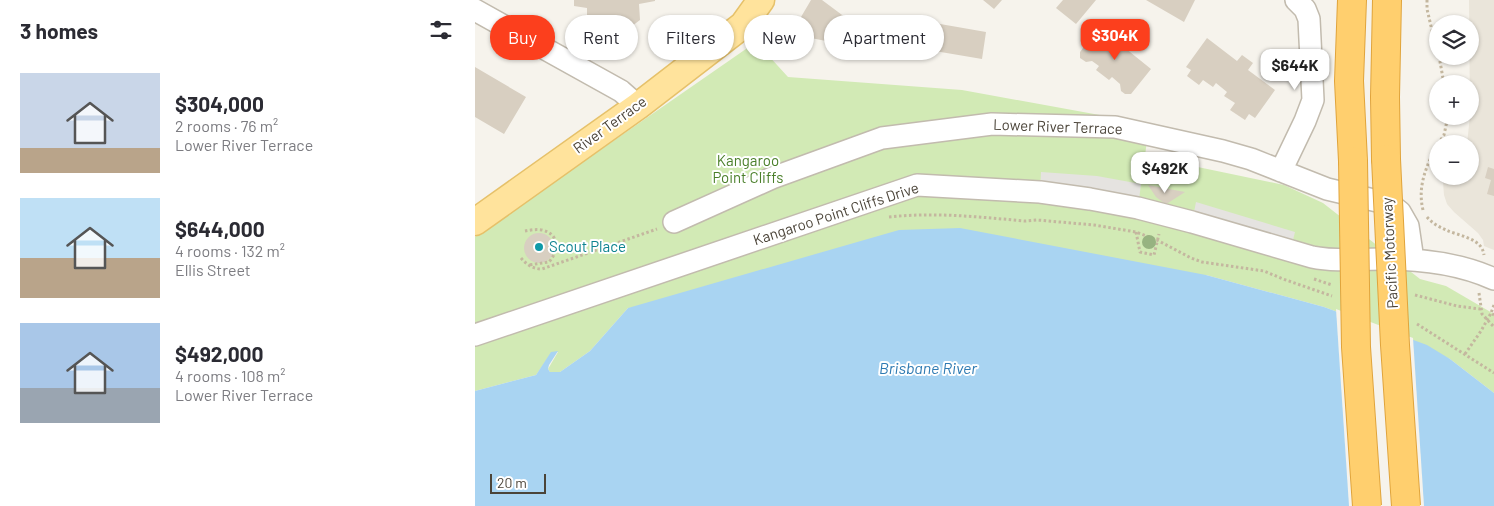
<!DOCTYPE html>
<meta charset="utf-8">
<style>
:root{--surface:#fff;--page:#f2f2f3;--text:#2b2b33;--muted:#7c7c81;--accent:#fc3f1d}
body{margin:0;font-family:Barlow,sans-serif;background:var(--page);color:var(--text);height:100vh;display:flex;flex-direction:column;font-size:19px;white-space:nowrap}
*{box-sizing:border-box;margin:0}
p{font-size:16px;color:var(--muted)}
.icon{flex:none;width:28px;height:28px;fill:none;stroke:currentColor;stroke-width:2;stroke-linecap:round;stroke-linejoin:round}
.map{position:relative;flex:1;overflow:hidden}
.side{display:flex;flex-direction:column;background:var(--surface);width:475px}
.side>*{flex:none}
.guide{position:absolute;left:15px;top:15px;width:475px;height:45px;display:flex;gap:10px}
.buttons{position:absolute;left:954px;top:15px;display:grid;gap:10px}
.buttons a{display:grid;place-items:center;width:50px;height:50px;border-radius:50%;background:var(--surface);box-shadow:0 1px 4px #0004;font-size:25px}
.scale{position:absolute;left:15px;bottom:12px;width:56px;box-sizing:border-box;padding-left:5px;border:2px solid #4b4439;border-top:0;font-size:14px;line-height:18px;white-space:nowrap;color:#4b4439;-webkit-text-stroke:4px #fff;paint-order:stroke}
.price{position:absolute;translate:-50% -42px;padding:0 11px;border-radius:10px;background:#fff;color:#222;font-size:16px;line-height:32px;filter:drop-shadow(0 1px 2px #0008)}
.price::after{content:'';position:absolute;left:50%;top:30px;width:15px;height:11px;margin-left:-8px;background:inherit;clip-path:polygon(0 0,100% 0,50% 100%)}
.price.on{background:var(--accent);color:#fff}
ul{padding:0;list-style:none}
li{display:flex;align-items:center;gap:15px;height:125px;padding:0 20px}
li span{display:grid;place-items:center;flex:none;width:140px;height:100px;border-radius:0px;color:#555}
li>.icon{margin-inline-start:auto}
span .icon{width:60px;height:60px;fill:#fffc;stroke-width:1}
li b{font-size:21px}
h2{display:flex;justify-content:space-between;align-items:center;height:60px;padding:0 20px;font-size:21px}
.chip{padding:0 18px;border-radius:22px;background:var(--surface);box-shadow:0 1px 4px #0004;font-size:18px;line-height:45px}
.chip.on{background:var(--accent);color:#fff}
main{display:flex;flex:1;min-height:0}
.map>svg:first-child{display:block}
.residential{fill:#eae5da}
.green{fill:#d2eab5}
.parking{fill:#e5e3e0}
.water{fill:#a9d4f2}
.pier{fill:#f6f3ec}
.building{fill:#d8cfc1}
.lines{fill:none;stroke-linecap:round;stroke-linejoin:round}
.minor-casing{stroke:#c2bbae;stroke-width:24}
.major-casing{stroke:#e6c16a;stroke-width:29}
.highway-casing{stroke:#e0a43c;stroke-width:30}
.path{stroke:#c4b79f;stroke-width:3;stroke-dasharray:2.5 2.5;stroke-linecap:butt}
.minor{stroke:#fff;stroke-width:21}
.major{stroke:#ffe39c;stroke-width:26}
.highway{stroke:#ffcf6e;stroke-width:28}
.highway-bridge-casing{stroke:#e0a43c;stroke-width:30;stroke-linecap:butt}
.highway-bridge{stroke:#ffcf6e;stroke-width:28}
.tree{fill:#97b381}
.culture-dot{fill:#0f9aa8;stroke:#fff;stroke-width:2}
.labels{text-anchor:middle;stroke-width:4;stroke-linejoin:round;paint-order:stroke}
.street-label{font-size:15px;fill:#4b4439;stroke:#fff}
.park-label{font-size:15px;fill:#4a7f2a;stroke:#fff}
.culture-label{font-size:15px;fill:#0d838f;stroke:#fff;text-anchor:start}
.water-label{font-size:16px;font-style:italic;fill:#2e7ab2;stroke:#fff}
</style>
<main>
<section class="side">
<h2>3 homes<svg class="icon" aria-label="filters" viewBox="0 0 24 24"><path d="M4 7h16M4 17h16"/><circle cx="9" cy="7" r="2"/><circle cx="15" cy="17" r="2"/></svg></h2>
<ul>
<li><span style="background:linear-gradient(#c9d6e8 75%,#b9a48a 0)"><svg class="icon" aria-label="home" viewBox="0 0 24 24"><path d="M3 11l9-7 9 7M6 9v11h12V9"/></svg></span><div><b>$304,000</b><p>2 rooms · 76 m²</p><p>Lower River Terrace</p></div></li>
<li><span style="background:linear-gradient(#bfe0f5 60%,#b9a48a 0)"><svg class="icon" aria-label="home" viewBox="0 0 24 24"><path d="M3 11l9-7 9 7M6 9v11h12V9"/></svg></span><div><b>$644,000</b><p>4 rooms · 132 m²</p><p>Ellis Street</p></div></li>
<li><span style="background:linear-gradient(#a9c7e8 65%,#9aa5b1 0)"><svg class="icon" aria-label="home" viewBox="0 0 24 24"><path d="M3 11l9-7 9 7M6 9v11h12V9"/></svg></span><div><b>$492,000</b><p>4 rooms · 108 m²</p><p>Lower River Terrace</p></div></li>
</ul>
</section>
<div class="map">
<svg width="1019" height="506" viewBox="0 0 1019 506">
<rect width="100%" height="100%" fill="#f6f3ec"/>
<path class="residential" d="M 994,0 L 1019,0 L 1019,250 L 1009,246 L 1008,240 L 1003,233 L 979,212 L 972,204 L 969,195 L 968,182 L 971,176 L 995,176 L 995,144 L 992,144 L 995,116 Z"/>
<path class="green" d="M 281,42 L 313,77 L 487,90 L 674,124 L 670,156 L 809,185 L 848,203 L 945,279 L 971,286 L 1019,314 L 1019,393 L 975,359 L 900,326 L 849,307 L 731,275 L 153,308 L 115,351 L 85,372 L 75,372 L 73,369 L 83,352 L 77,352 L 61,375 L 0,391 L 0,237 Z"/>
<path class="parking" d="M 566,172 L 622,176 L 666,184 L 663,208 L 565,192 Z
M 721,202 L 820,232 L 815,252 L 717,222 Z"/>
<path class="water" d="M 485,228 L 731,275 L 849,307 L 952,345 L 975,359 L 1019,393 L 1019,506 L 0,506 L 0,391 L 61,375 L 76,352 L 83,351 L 74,365 L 73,369 L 75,372 L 85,372 L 115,351 L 153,308 L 424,230 Z"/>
<path class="pier" d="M 861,309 L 938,338 L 949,506 L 874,506 Z"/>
<path class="building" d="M 99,0 L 180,0 L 180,1 L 164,4 L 165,20 L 153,29 L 124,30 L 112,23 L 112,8 L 99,6 Z
M 336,0 L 347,0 L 394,35 L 410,18 L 448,26 L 448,21 L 511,32 L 507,59 L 448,49 L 446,60 L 316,34 Z
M 508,0 L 527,0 L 519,9 Z
M 588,0 L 621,0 L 601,24 L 581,8 Z
M 671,0 L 720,0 L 709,22 Z
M 624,27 L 676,69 L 656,94 L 650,94 L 646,91 L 645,84 L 637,77 L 634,80 L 621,70 L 624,66 L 617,61 L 611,62 L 605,58 L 605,52 Z
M 732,38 L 762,61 L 767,55 L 778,63 L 773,70 L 800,90 L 780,118 L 774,114 L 770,120 L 755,110 L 760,103 L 749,96 L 752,92 L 741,83 L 738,87 L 728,80 L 724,85 L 712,76 L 716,70 L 711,67 Z
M 0,67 L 51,97 L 29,134 L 0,117 Z
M 1013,167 L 1019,169 L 1019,196 L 1012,194 L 1016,180 L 1010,178 Z
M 673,185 L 710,192 L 693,203 L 689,203 L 681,197 Z
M49 248a15 15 0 1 1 30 0a15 15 0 1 1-30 0Z"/>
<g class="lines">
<defs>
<path id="minor" d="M 0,10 L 146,91 L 163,106
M 806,171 L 830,121 L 838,100 L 834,19 L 830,9 L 821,0
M 199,222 L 297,178 L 407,138 L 517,124 L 640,127 L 748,151 L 776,159 L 852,189 L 915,204 L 925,212 L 933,226 L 938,260
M 0,335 L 442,185 L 565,192 L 615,199 L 663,208 L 717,222 L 837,257 C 861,262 885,259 910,259 C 946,259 986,264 1019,279"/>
<path id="major" d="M 0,222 L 163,106 L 268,25 L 286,0"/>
<path id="highway" d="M 877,0 L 874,81 L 878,161
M 911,159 L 910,97 L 912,0"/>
</defs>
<use href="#minor" class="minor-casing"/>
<use href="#major" class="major-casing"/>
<use href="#highway" class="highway-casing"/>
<path class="path" d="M 952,0 L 952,9 L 962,52
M 964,56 L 969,84
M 963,144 L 969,135 L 973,116
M 948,210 C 942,185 952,166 962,144
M 414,217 C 460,212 504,217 550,221 L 562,220 L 619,225 L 661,232 L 682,240 L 716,258 L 727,262 L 789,271 L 808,279 L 857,296
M 952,217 C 957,223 964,227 971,230 C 984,236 1007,238 1009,255
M 50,231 C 55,230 61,229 67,230 C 85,234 84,251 74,262 L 54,265
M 661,232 L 665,252 L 679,255 L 684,234
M 46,258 C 52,265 58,269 67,269 L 182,229
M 839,279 L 857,285
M 1004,293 L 1007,314 L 1019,327
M 940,295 L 982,306 L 1005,309
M 1019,305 L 1016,313 L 1019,315
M 942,324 L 1019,373
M 990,354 L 1006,331 L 1016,313"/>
<use href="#minor" class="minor"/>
<use href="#major" class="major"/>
<use href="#highway" class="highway"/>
<defs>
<path id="highway-bridge" d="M 911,159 L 920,345 L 931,506
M 878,161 L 881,347 L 892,506"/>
</defs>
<use href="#highway-bridge" class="highway-bridge-casing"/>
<use href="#highway-bridge" class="highway-bridge"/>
</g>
<circle class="tree" cx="674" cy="242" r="7"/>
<circle class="culture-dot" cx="64" cy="247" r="5"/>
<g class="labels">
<g class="street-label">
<text transform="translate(135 125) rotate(-36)" y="5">River Terrace</text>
<text transform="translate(583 127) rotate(2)" y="5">Lower River Terrace</text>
<text transform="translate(361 214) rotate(-18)" y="5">Kangaroo Point Cliffs Drive</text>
<text transform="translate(915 253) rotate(-93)" y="5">Pacific Motorway</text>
</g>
<g class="park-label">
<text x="273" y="166">Kangaroo<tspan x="273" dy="17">Point Cliffs</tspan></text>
</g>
<g class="culture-label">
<text x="74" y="252">Scout Place</text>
</g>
<g class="water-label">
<text x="453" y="374">Brisbane River</text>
</g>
</g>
</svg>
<div class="buttons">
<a><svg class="icon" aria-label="layers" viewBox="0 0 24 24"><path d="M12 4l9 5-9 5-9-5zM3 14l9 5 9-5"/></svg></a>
<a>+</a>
<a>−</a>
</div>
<div class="scale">20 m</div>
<b class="price on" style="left:640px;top:61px">$304K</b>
<b class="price" style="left:820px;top:91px">$644K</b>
<b class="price" style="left:690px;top:194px">$492K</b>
<div class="guide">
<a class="chip on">Buy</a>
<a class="chip">Rent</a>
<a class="chip">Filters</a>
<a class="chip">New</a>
<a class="chip">Apartment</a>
</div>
</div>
</main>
